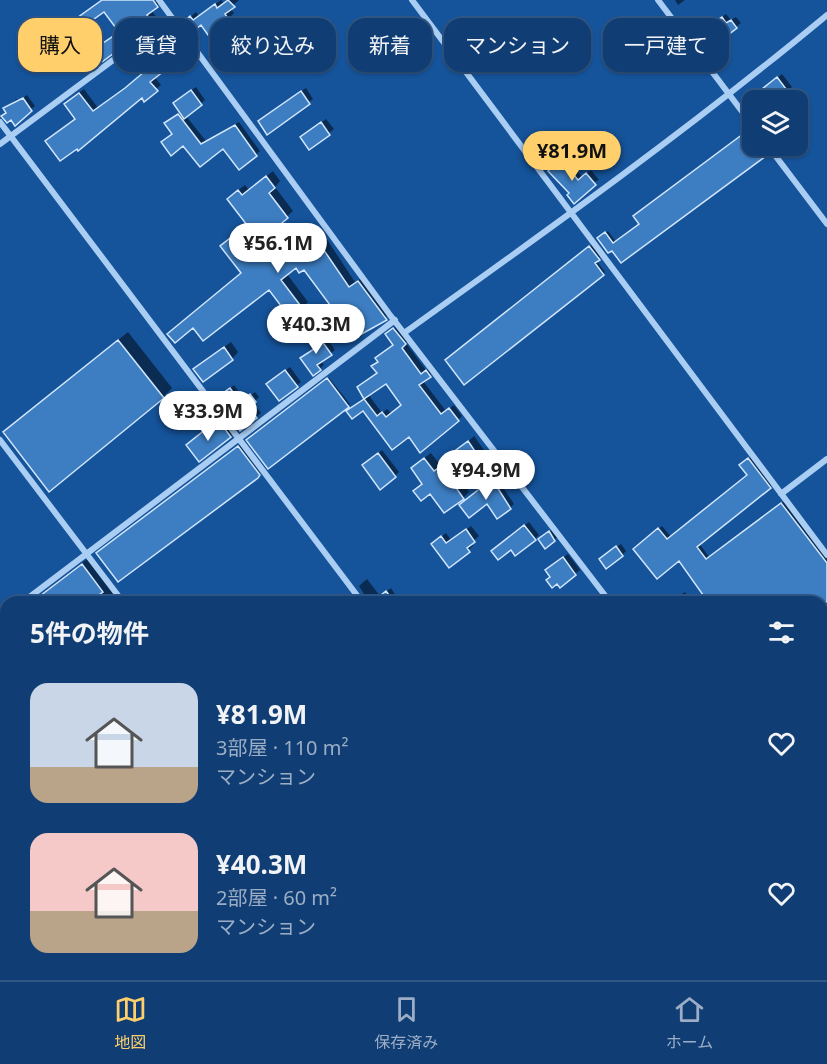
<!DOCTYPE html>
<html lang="ja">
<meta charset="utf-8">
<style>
:root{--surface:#103e74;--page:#1e497c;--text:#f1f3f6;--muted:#9caec5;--line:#305786;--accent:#ffcf6b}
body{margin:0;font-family:"Noto Sans","Noto Sans JP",sans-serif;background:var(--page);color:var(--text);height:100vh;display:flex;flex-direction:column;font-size:22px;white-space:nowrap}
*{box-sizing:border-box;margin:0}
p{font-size:20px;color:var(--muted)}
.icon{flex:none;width:33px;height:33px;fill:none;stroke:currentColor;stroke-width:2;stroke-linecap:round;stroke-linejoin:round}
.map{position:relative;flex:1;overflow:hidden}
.details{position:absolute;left:0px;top:596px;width:828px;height:386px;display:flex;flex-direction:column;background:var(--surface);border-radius:18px 18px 0 0;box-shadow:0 2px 4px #0004,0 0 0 2px var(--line)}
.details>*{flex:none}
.top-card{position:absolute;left:18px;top:18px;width:792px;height:54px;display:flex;gap:12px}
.tools{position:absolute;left:742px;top:90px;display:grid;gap:12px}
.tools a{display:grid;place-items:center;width:66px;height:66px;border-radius:12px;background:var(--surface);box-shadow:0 2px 4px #0004,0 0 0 2px var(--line);font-size:30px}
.price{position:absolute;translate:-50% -51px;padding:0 14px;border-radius:21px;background:#fff;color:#222;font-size:20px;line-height:39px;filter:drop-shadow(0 2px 3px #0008)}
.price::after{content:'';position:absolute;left:50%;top:36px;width:18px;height:14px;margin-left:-9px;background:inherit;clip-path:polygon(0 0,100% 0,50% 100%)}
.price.selected{background:var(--accent);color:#111}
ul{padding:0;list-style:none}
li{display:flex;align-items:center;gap:18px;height:150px;padding:0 30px}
li span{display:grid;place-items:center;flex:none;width:168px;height:120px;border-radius:18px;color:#555}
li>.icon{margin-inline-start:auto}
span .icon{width:72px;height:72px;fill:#fffc;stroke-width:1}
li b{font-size:26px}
h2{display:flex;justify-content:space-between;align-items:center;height:72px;padding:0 30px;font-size:26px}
.tag{padding:0 21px;border-radius:18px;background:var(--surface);box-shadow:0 2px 4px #0004,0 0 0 2px var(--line);font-size:21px;line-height:54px}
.tag.selected{background:var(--accent);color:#111}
.dock{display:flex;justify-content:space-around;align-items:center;height:84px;border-top:2px solid var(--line);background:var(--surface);font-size:16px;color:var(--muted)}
.dock a{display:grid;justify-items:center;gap:3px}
.dock .selected{color:var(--accent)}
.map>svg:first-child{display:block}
.shadow{fill:#0007;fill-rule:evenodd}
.building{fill:#3d7dc1;stroke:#d1e6fd;stroke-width:1.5;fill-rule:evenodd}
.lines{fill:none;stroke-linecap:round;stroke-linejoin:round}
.street{stroke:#a9cdf3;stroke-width:6}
.secondary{stroke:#d8e9fc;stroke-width:12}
</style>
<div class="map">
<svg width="827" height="980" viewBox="0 0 827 980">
<rect width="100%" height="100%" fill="#15539a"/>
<path class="shadow" d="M 103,0 L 161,2 L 151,10 L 157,18 L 152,22 L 102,60 L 121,31 Z
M 221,0 L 224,3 L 228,0 L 239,0 L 230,8 L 234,13 L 228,19 L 201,23 L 190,31 L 190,17 L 196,12 L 199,16 Z
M 675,0 L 685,0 L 678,5 Z
M 726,14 L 731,20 L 736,17 L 741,23 L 711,46 L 692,24 L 704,16 L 710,25 Z
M 173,22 L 185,37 L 171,50 L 177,58 L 154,76 L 161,85 L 156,89 L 76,118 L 70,99 L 84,89 L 98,108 L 132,83 L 168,51 L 161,32 Z
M 782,74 L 792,87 L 776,100 L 764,100 L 759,93 Z
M 196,87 L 205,100 L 186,116 L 206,141 L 239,122 L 260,151 L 240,168 L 224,146 L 200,165 L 174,133 L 170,120 L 181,112 L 179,99 Z
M 306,88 L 313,99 L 268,133 L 264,117 Z
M 27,95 L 35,106 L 15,124 L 5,108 L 17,99 L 19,101 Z
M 326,119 L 334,129 L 310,148 L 306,134 Z
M 750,130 L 753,134 L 753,146 L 762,146 L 767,152 L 621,261 L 601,236 L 608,231 L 616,242 L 641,224 L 638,214 Z
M 567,157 L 582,177 L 591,170 L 599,180 L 571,193 L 554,167 Z
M 273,171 L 280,181 L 275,187 L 293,211 L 282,221 L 299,242 L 308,235 L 312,240 L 322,232 L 355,282 L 365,276 L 392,313 L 358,334 L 346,317 L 323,333 L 335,350 L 321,361 L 324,365 L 313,374 L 315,348 L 313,336 L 320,331 L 318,314 L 331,304 L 304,267 L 296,266 L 287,274 L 308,302 L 291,317 L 269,288 L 243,272 L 248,224 L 234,193 L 245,185 L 249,190 Z
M 592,245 L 601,256 L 596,260 L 605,272 L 603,274 L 564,266 Z
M 398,325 L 409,339 L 406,343 L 426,370 L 431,367 L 434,371 L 423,381 L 446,411 L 454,405 L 462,416 L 458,420 L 409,435 L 364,409 L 353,407 L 366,398 L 359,388 L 378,373 L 373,366 L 379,361 L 377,358 L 394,344 L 391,330 ZM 386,382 L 403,404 L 391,413 L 387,409 L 382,413 L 368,394 Z
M 128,332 L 172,388 L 163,397 L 5,432 Z
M 231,342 L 238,352 L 232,359 L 202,363 Z
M 290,367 L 301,382 L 279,399 L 272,381 Z
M 329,378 L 350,404 L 268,467 L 248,440 Z
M 234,385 L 245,400 L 255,392 L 259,397 L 253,403 L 261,413 L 240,429 L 222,394 Z
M 228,419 L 237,430 L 230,436 L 194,439 L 218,420 L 222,424 Z
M 474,436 L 484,450 L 455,473 L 469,492 L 463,498 L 424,483 L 419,462 L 431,453 L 441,466 Z
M 240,445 L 260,473 L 257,477 L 98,553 Z
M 382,450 L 399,472 L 395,476 L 368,461 Z
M 496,453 L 508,469 L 497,478 L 514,504 L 510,508 L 487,502 L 465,501 L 495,477 L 488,459 Z
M 752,456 L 773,484 L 699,543 L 709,557 L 785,501 L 827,558 L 827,606 L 822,609 L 822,602 L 638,546 L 662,526 L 671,537 L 749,475 L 744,462 Z
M 529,522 L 539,535 L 535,539 L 516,554 L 511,548 L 497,547 Z
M 471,526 L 479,536 L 471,543 L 473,546 L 449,566 L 437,540 L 446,533 L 451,540 Z
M 553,529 L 559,536 L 545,547 L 544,535 Z
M 621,544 L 626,551 L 622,555 L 605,555 Z
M 568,554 L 580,570 L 560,585 L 552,577 L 551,566 Z
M 91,556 L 120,602 L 22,602 L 29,596 L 36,598 Z
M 367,579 L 380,596 L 391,588 L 396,596 L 390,602 L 369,602 L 359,586 Z
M 685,592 L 691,602 L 671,602 L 671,601 Z
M 589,595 L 594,602 L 580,602 Z
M 6,614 L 6,727 L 0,732 L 0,618 Z
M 9,975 L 30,975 L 23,980 L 6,980 Z
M 171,975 L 303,975 L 297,980 L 174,980 Z
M 368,975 L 389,975 L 393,980 L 362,980 Z
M 532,975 L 635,975 L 639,980 L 526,980 Z
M 766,975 L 807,975 L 811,980 L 759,980 Z"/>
<path class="building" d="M 102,0 L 153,0 L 158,7 L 147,15 L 153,24 L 102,62 L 93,50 L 119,32 L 104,12 L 63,41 L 56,33 Z
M 228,0 L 235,7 L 225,14 L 229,20 L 208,35 L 201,25 L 190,34 L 182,23 L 190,16 L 193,20 L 215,4 L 217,8 Z
M 722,17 L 726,23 L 731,20 L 737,28 L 711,48 L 700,33 L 691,36 L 686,28 L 699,19 L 705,28 Z
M 169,25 L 182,40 L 168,53 L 154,36 Z
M 165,53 L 173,64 L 150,82 L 158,91 L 144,102 L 142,98 L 78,151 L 77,149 L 60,161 L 45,141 L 75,119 L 64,104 L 79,93 L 93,111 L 125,88 L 144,72 L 142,70 Z
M 777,77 L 789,93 L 778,100 L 762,100 L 757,93 Z
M 191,90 L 202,105 L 184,119 L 173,103 Z
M 301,91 L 310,104 L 267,135 L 258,121 Z
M 23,98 L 32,111 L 15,126 L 11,120 L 7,123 L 1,116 L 6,113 L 3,108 Z
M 178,114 L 201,144 L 235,125 L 257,156 L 239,170 L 223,149 L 200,167 L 183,146 L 171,156 L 161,142 L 172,134 L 164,123 Z
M 321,122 L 330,135 L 309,150 L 300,137 Z
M 747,131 L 753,139 L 753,146 L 758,146 L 766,156 L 621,263 L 612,251 L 608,253 L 597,238 L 605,232 L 613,243 L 639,224 L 633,216 Z
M 562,160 L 578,180 L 586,173 L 596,185 L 574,204 L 567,195 L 569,193 L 548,171 Z
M 266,176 L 275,188 L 269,193 L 288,218 L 277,227 L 293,246 L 301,240 L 305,245 L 315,237 L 349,287 L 358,281 L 387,320 L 358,336 L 346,319 L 322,336 L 310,319 L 330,305 L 304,270 L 299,273 L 296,268 L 281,280 L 303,309 L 291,319 L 269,290 L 203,341 L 193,328 L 175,343 L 167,334 L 241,273 L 220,246 L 247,225 L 227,199 L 238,190 L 242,195 Z
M 589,246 L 600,260 L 595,263 L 604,275 L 464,385 L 445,360 Z
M 393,328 L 406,344 L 402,348 L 421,374 L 426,370 L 431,377 L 419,385 L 441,414 L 449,408 L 459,421 L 420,453 L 409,437 L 392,450 L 363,411 L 352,419 L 346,411 L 364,399 L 357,387 L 377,373 L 371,366 L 378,362 L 375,358 L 393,345 L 385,334 ZM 386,384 L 401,405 L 386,417 L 382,412 L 377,416 L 364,399 Z
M 316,333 L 332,355 L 317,365 L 321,370 L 313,376 L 300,358 L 314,349 L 307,340 Z
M 118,340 L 164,398 L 49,492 L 3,432 Z
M 224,347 L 233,360 L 203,382 L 193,369 Z
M 285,370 L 298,387 L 279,401 L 266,384 Z
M 327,378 L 349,407 L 268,469 L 246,440 Z
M 230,388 L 240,402 L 250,394 L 256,402 L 249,407 L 257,418 L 240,431 L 216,398 Z
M 221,424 L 231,437 L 199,462 L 186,445 L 211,425 L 214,430 Z
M 468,441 L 479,457 L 450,479 L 464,499 L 444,513 L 430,494 L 421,501 L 413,491 L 422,484 L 411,468 L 424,458 L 434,471 L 454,456 L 452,453 Z
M 238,446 L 260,475 L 258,478 L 118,582 L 96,553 Z
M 378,453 L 396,477 L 380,490 L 362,465 Z
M 491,456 L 505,474 L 496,481 L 482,463 Z
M 748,458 L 771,488 L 697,547 L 706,559 L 781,503 L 827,563 L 827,602 L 708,602 L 679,561 L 657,579 L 633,549 L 658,528 L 667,539 L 747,475 L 739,465 Z
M 492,479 L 511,509 L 497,519 L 487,504 L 469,518 L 459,505 Z
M 524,525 L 536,540 L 515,556 L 511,550 L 498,560 L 491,551 Z
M 466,529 L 475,542 L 467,548 L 470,552 L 449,568 L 431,544 L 441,536 L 446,543 Z
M 549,531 L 555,541 L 545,549 L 538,539 Z
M 616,546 L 623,556 L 606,569 L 599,559 Z
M 563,557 L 576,575 L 560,588 L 557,584 L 552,588 L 546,580 L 550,577 L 545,570 Z
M 82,564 L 103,592 L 99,595 L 104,602 L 32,602 Z
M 386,591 L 394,602 L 372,602 Z"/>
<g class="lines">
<path class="street" d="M 159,0 L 390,315 L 610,602
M 412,0 L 827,555
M 658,0 L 753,126
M 0,122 L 362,602
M 0,144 L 171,17
M 768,146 L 827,224
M 404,333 C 548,230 691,128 827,15
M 0,440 L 123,602
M 781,494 L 827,459
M 23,602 L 395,320
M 0,619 L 6,614
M 0,755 L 6,763
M 822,893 L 827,900
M 822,918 L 827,915
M 160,975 L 164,980
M 401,975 L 405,980
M 641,975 L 645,980
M 134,980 L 141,975
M 744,980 L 751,975"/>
<path class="secondary" d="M 0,914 L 6,922
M 42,975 L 45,980"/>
</g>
</svg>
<div class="tools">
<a><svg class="icon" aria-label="layers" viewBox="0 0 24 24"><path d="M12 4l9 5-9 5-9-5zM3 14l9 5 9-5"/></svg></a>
</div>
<b class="price selected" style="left:572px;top:182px">¥81.9M</b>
<b class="price" style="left:278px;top:274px">¥56.1M</b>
<b class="price" style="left:316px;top:355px">¥40.3M</b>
<b class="price" style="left:208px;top:442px">¥33.9M</b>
<b class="price" style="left:486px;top:501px">¥94.9M</b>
<div class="top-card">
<a class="tag selected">購入</a>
<a class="tag">賃貸</a>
<a class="tag">絞り込み</a>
<a class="tag">新着</a>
<a class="tag">マンション</a>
<a class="tag">一戸建て</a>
</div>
<section class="details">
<h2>5件の物件<svg class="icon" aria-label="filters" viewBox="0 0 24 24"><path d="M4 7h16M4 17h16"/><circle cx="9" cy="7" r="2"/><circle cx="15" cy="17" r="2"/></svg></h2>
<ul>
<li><span style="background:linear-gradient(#c9d6e8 70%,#b9a48a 0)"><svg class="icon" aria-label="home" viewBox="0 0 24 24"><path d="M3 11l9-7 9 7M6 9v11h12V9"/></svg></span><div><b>¥81.9M</b><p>3部屋 · 110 m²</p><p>マンション</p></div><svg class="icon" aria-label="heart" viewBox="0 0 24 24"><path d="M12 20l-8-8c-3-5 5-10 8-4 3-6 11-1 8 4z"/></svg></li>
<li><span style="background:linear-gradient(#f6c9c9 65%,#b9a48a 0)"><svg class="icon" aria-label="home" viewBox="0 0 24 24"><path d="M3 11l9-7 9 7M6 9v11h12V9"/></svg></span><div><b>¥40.3M</b><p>2部屋 · 60 m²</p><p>マンション</p></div><svg class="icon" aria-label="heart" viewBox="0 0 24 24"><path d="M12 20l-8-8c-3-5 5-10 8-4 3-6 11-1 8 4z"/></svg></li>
</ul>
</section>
</div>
<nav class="dock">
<a class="selected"><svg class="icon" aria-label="map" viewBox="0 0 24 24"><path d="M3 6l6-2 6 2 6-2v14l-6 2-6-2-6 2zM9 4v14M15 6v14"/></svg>地図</a>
<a><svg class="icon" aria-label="saved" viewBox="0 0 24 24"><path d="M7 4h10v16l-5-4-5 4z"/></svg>保存済み</a>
<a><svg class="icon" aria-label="home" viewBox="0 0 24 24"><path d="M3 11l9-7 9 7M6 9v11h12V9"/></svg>ホーム</a>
</nav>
